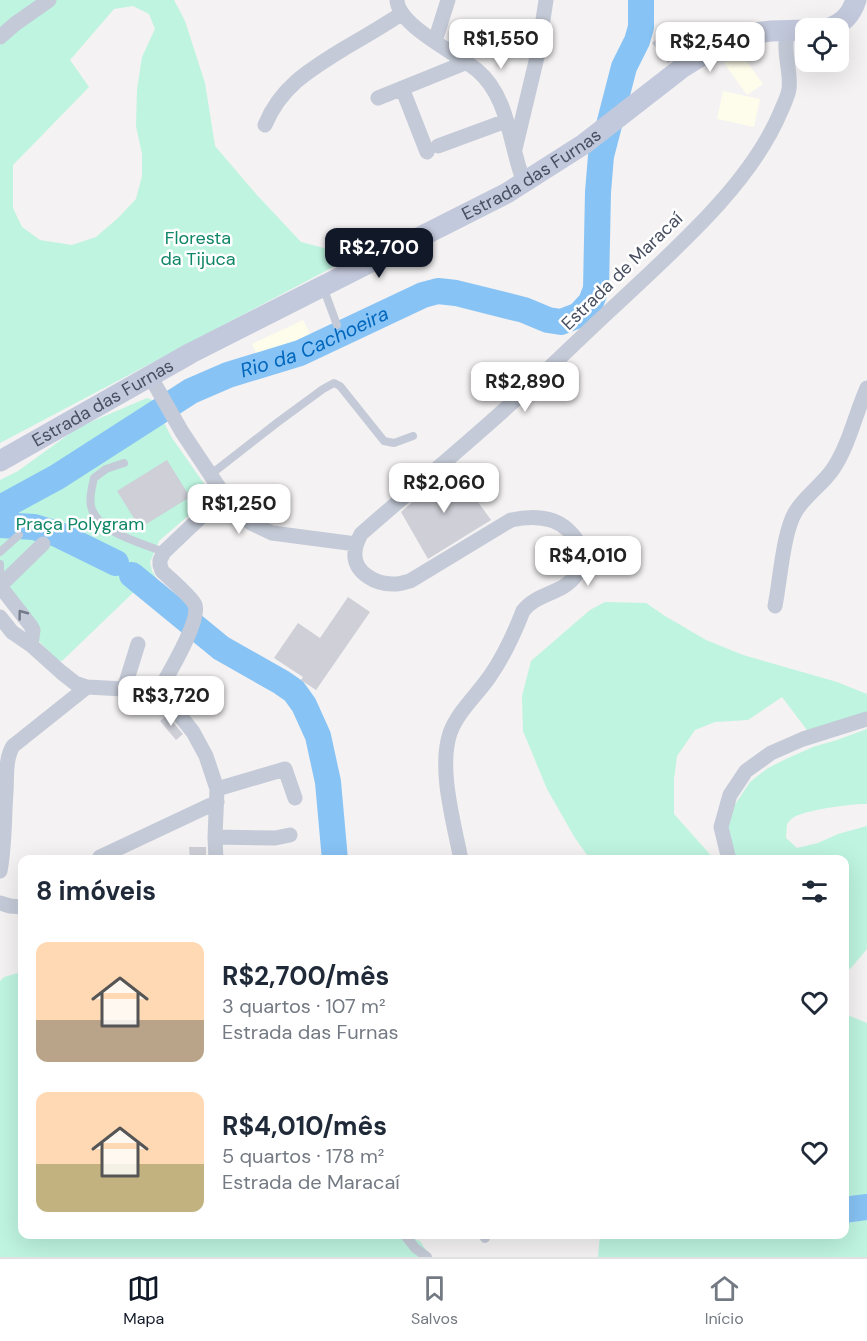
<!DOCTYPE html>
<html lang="pt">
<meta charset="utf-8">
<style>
:root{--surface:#fff;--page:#f2f2f3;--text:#1f2937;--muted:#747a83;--line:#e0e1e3;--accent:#111827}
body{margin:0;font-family:"DM Sans",sans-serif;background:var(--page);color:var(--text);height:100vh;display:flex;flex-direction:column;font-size:22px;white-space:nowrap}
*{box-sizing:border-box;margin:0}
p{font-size:20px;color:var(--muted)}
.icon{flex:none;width:33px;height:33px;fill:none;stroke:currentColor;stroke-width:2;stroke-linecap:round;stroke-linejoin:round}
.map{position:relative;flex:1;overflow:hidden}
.sheet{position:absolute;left:18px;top:855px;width:831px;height:384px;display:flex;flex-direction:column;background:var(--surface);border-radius:12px;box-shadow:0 6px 24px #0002}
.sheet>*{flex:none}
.tools{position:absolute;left:795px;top:18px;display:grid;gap:12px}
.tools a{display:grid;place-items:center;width:54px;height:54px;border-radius:12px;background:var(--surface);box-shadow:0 6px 24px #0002;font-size:30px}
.price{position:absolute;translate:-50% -51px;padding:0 14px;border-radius:12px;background:#fff;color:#222;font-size:20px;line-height:39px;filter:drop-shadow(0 2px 3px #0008)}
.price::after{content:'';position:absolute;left:50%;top:36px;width:18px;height:14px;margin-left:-9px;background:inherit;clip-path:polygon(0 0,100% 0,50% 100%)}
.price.current{background:var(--accent);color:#fff}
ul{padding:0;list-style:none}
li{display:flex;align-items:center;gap:18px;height:150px;padding:0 18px}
li span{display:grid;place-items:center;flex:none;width:168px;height:120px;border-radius:12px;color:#555}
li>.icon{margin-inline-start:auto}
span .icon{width:72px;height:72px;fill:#fffc;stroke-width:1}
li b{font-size:26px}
h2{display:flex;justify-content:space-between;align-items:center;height:72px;padding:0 18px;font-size:26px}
.tab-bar{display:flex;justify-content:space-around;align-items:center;height:84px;border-top:2px solid var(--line);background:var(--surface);font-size:16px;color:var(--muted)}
.tab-bar a{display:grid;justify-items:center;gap:3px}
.tab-bar .current{color:var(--accent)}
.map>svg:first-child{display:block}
.commercial{fill:#fefdec}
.green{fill:#bef4e0;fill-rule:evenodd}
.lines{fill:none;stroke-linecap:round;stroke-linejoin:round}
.river{stroke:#87c3f5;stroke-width:26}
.building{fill:#cecfd7}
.service{stroke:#c4cad7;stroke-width:8}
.pedestrian{stroke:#c4cad7;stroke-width:10}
.minor{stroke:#c4cad7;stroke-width:15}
.secondary{stroke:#c3c9dc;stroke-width:21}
.oneway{stroke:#737a8a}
.labels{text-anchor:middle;stroke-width:5;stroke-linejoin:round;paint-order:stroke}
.street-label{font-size:18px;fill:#474f61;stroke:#fff}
.park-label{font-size:18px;fill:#0f8667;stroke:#fff}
.water-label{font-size:20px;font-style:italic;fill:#0066bc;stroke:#fff}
</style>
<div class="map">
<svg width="867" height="1257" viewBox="0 0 867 1257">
<rect width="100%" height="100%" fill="#f4f2f2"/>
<path class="commercial" d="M 740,52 L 763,84 L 747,95 L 724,63 Z
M 723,91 L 760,99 L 754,127 L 717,119 Z
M 303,320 L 315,343 L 260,361 L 252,344 Z"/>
<path class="green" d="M 0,0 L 174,0 L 185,21 L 205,83 L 215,146 L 256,194 L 301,242 L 354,256 L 0,443 ZM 133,6 L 149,14 L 155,29 L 142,57 L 137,90 L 136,126 L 142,154 L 142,176 L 136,199 L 118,218 L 96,237 L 72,245 L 40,240 L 22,227 L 13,208 L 13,165 L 89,87 L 70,60 L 114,9 Z
M 147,398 L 152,400 L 172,438 L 212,495 L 159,541 L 150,562 L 152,571 L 157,579 L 190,614 L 186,630 L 138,588 L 62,661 L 57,660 L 39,641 L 0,579 L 0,480 L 18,471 L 79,427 Z
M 605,602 L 646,603 L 665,616 L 706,640 L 743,655 L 837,682 L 867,694 L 867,716 L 827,728 L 807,730 L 782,697 L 748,720 L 715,722 L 695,730 L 677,756 L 674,779 L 674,814 L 714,859 L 590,859 L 575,838 L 547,789 L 523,731 L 522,696 L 531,661 L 590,610 Z
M 867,729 L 867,804 C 854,803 805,810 794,817 C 791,819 789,821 787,824 L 786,838 L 797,848 L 818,843 L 838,834 L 867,826 L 867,949 L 851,968 L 845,972 L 844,860 L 733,859 L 726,827 L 734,806 L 750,782 L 768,768 L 786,759 L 813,747 L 837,740 Z
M 22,972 L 22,1234 L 404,1235 L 420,1241 L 431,1257 L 0,1257 L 0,981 L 4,977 Z
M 845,1014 L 867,1023 L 867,1257 L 598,1257 L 600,1235 L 844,1234 Z"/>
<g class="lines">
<g class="river">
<path id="s1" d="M 0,508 L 57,477 L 191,391 L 228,375 L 300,353 L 423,295 L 438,291 L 456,293 L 524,310 L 548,320 L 561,322 L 579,315 L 591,302 L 596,289 L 598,192 L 601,156 L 624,67 L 637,41 L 641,27 L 641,0"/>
<path d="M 0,525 L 34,527 L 57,534 L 116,563"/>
<path d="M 132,575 L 221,648 L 281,682 L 294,691 L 304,705 L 318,736 L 328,782 L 335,860"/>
<path d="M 844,1210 L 867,1207"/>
</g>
</g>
<path class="building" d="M 668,30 L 685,51 L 668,63 L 652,43 Z
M 167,460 L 190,497 L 140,528 L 117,491 Z
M 453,467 L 491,520 L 428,559 L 401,512 Z
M 348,597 L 370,612 L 316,690 L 301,680 L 303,677 L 274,658 L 298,623 L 320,638 Z
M 167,715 L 183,734 L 176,740 L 160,721 Z
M 189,847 L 206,847 L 206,860 L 190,860 Z"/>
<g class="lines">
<path class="service" d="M 323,287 L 337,325
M 124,463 L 106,469 L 94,478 C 92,487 89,497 91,506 C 97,533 142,543 164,552
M 210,475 L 278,422 L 323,389 L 334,383 L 340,386 L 384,441 L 394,443 L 413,436
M 0,552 L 19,535
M 0,564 L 0,576"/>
<path class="pedestrian" d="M 404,1234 L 415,1248 L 427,1257
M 484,1234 L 485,1238"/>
<path class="minor" d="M 397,0 C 398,26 458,54 477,70 C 510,98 509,145 524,182
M 0,37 L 15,24 L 49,0
M 435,41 L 448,0
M 402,88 L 427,152
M 378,98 L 467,62
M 265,125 C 281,86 311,69 345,48 C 364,37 383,26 401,14
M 438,146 L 506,121
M 515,149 L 538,53 L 546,0
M 150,376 L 182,432 L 224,495 L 240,513 L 251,523 L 272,533 L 356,544
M 0,586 L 31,626 L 33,630 L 31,645
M 0,586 L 43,544
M 775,606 C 780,582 783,531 796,511 C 804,497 823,484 833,469 C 849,445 855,415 867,388
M 0,617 L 12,632 L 31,645 L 61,672 L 75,683 L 87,687 L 142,690 L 156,696 L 174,708 L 193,732 L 206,756 L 217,789 L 215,837 L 216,860
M 124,689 L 138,644
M 156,696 C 165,680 201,621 195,605 C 192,597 170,579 162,571 L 160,565 L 160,560 L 164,552 L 224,495
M 217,789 L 285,769 L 295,798
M 215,837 L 275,838 L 290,835
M 98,860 L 100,857 L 217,802
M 461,860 C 454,823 438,769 450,733 C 458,711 478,694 490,676 C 504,656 514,634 523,611 C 536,593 563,594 576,575 C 580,569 582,566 582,558 C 582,547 577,538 568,530 C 553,516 530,516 511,520 L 410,581 C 405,582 400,584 395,584 C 377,585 353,573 355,552 C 355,546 358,540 361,534 C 412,489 465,446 515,400 C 550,368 583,335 618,303 C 674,250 751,184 781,111 C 784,104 788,96 789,89 C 791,74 785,58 786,44 C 786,40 787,35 787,31
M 729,860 L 721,827 L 730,795 L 746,771 L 771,753 L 803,739 L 867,719
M 0,871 C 5,845 4,818 6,792 C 7,777 5,759 13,746 L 87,687
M 0,903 L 10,906 L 22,907"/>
<g class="secondary">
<path d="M 830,28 C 844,22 851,15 856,0"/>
<path id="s2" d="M 0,461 L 191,353 L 507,193 L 584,144 L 683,67 L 709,51 L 734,39 L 754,33 L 771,31 L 806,30"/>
</g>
</g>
<defs><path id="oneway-chevron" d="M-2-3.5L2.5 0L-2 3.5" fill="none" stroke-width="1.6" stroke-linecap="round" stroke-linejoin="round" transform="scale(1.5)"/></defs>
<use class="oneway" href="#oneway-chevron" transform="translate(22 614) rotate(-127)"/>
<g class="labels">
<g class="street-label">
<text dy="6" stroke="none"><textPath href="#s2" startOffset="604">Estrada das Furnas</textPath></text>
<text transform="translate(622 271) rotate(-44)" y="6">Estrada de Maracaí</text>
<text dy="6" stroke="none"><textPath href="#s2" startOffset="118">Estrada das Furnas</textPath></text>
</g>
<g class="park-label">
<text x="198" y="244">Floresta<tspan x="198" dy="21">da Tijuca</tspan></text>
<text x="80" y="530">Praça Polygram</text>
</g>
<g class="water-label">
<text dy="7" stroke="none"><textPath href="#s1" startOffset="357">Rio da Cachoeira</textPath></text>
</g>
</g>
</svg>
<div class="tools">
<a><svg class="icon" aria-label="locate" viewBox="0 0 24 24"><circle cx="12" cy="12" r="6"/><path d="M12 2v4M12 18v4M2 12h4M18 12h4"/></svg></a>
</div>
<b class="price" style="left:501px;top:70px">R$1,550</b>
<b class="price" style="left:710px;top:73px">R$2,540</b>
<b class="price current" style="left:379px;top:279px">R$2,700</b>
<b class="price" style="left:525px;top:413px">R$2,890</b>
<b class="price" style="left:444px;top:514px">R$2,060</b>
<b class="price" style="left:239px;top:535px">R$1,250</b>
<b class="price" style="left:588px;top:587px">R$4,010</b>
<b class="price" style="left:171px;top:727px">R$3,720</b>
<section class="sheet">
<h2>8 imóveis<svg class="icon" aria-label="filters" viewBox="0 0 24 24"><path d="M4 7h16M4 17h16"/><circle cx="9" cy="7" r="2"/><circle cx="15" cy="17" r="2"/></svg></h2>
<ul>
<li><span style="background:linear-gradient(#ffd9b3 65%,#b9a48a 0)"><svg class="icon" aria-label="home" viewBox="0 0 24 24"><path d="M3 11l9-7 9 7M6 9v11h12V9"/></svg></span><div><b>R$2,700/mês</b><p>3 quartos · 107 m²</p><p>Estrada das Furnas</p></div><svg class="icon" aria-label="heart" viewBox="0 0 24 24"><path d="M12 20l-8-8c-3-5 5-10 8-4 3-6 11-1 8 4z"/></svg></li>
<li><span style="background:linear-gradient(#ffd9b3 60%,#c2b280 0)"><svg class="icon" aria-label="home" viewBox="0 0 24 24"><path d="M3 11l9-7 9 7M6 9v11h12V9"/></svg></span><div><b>R$4,010/mês</b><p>5 quartos · 178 m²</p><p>Estrada de Maracaí</p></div><svg class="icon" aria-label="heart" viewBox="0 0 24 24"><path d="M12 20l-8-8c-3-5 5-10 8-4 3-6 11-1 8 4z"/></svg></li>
</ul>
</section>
</div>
<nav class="tab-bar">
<a class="current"><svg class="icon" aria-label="map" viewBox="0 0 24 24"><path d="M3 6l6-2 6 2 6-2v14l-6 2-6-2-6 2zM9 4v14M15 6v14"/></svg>Mapa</a>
<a><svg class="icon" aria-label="saved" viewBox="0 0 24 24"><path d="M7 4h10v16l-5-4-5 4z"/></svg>Salvos</a>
<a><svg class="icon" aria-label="home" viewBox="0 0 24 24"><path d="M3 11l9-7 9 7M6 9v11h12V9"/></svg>Início</a>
</nav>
